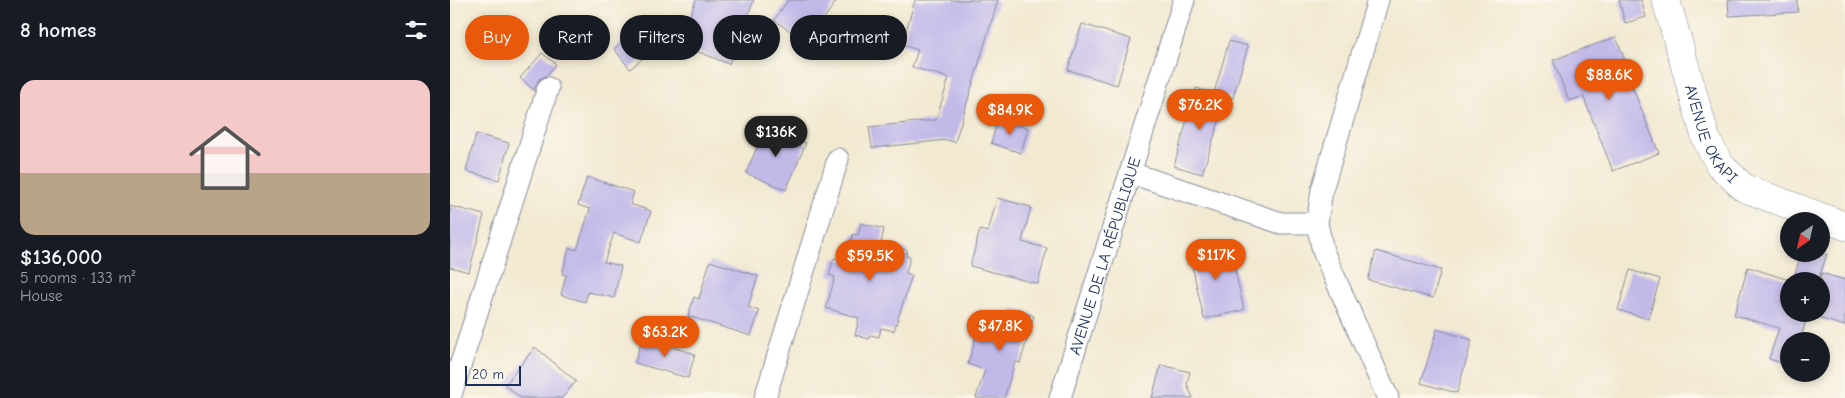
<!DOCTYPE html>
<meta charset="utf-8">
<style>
:root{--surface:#171b24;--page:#20242c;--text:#f1f3f6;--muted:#9ea1a6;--accent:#ea580c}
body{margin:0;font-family:"Comic Neue",sans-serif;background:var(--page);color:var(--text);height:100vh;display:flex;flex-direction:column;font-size:19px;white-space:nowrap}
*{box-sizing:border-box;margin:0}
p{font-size:16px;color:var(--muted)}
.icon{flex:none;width:28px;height:28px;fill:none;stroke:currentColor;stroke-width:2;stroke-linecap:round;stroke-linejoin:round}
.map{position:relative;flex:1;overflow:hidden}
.panel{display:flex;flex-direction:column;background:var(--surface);width:450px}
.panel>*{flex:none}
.guide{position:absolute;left:15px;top:15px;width:475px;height:45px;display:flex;gap:10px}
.needle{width:32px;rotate:214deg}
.buttons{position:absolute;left:1330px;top:212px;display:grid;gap:10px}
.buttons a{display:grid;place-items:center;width:50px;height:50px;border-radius:50%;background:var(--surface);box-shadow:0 2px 8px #0003;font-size:25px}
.scale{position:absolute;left:15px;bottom:12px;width:56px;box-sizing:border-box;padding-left:5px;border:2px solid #1b2f5e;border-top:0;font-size:14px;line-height:18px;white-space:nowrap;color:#1b2f5e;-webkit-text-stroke:4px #fbf7ec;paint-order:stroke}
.price{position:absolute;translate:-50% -42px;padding:0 11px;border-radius:18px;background:var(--accent);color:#fff;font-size:16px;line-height:32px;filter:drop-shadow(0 1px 2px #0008)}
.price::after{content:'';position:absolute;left:50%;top:30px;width:15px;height:11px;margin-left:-8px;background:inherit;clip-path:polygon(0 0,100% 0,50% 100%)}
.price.active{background:#222;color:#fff}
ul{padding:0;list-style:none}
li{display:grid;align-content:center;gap:10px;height:265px;padding:0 20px}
li span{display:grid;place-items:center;height:155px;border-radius:15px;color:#555}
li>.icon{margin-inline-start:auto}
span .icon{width:90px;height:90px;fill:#fffc;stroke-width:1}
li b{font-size:21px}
h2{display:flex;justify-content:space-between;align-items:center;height:60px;padding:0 20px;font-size:21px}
.chip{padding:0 18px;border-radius:22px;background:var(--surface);box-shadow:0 2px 8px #0003;font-size:18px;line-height:45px}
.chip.active{background:var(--accent);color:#fff}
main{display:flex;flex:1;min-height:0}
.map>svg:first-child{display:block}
.building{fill:#c2b9e9}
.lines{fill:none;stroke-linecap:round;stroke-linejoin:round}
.minor-casing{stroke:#868c98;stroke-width:23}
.tertiary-casing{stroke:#868c98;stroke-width:29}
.minor{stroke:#fff;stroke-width:21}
.tertiary{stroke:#fff;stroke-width:28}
.labels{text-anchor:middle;stroke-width:4.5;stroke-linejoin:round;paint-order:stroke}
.street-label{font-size:16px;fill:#1b2f5e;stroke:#fbf7ec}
</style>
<main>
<section class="panel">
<h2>8 homes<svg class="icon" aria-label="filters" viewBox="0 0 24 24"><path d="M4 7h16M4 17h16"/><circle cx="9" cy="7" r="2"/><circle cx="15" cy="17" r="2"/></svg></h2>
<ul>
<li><span style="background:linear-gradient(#f6c9c9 60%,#b9a48a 0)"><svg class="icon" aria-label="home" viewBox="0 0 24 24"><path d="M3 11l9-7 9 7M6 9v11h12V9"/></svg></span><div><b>$136,000</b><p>5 rooms · 133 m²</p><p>House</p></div></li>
</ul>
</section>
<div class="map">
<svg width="1395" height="398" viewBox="0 0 1395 398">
<rect width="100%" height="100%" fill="#fbf7ec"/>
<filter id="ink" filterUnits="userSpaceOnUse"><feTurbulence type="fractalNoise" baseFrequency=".02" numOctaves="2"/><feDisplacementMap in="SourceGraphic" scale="10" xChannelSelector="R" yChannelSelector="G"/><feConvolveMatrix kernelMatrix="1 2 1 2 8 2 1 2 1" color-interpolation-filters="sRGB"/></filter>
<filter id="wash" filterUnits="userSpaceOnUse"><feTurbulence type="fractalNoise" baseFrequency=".0096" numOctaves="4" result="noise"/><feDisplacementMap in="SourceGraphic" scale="20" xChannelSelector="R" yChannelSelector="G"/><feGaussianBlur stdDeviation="1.12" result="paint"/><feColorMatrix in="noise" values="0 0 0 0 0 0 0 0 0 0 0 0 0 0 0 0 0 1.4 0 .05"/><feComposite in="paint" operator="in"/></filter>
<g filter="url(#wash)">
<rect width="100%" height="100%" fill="#f2e9d1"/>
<g id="blocks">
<path class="building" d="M 246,0 L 304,0 L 279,64 L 229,44 Z
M 338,0 L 387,0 L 357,43 L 324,20 Z
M 465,0 L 548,0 L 505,142 L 497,140 L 422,148 L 419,127 L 486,120 L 499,78 L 462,67 L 468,50 L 452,45 Z
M 1169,0 L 1191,0 L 1196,17 L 1175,23 Z
M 1278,0 L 1347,0 L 1348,12 L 1279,16 Z
M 632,24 L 681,39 L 667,85 L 618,70 Z
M 183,33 L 199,53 L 180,69 L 164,49 Z
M 1166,37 L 1182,78 L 1179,79 L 1209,153 L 1163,171 L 1133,96 L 1119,101 L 1103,60 Z
M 779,41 L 798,46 L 783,98 L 764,93 Z
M 92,53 L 106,64 L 96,76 L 89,79 L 84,90 L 70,78 Z
M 746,88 L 777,97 L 752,174 L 724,166 Z
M 548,119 L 578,128 L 571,153 L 541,143 Z
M 316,126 L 356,143 L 336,190 L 296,173 Z
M 26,134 L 59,143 L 49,180 L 16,171 Z
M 137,177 L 184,192 L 180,204 L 201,211 L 191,242 L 164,233 L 154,262 L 171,266 L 164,298 L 138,292 L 135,302 L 111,295 L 116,275 L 112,274 L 119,248 L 127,250 L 140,209 L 128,205 Z
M 547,198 L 581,207 L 572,242 L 597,248 L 588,284 L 520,266 L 530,230 L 538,232 Z
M 0,206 L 34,215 L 19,272 L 0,267 Z
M 411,223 L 434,229 L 431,243 L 457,250 L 456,256 L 460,257 L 456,273 L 462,275 L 444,331 L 431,328 L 429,337 L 421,335 L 419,339 L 405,335 L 409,318 L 376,308 L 385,277 L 379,275 L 384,258 L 395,261 L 403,234 L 408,235 Z
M 779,243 L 794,310 L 754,319 L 739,252 Z
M 926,251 L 991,270 L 983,298 L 918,280 Z
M 1351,254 L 1377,254 L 1368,281 L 1343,281 Z
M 260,261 L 308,276 L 298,307 L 309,311 L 301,336 L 238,316 L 244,297 L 249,299 Z
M 1298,267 L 1339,280 L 1339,314 L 1358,314 L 1350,341 L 1339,341 L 1339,365 L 1319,359 L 1329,328 L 1284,315 Z
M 1180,270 L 1210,279 L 1198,319 L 1168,310 Z
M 1371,273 L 1395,280 L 1395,326 L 1371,319 Z
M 562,309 L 584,316 L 570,363 L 565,362 L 554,398 L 526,398 L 535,370 L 518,364 L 532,317 L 558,324 Z
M 987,329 L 1022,340 L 1007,393 L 971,383 Z
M 192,338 L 245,354 L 238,378 L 185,363 Z
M 85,347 L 126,381 L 112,398 L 71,398 L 55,385 Z
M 711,365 L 740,372 L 737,384 L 743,398 L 702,398 Z"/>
</g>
</g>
<g filter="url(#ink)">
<use href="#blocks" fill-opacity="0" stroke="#868c98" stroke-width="1"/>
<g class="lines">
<defs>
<g id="minor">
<path d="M 928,0 L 872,190 L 867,223 L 873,251 L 938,398"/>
<path d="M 681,173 L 831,223 L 867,223"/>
<path d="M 0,398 L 98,88"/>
<path d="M 315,398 L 388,159"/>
<path id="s1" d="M 610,398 L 734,0"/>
</g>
<g id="tertiary">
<path id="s2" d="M 1216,0 L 1256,139 L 1270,165 L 1294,188 L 1395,226"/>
</g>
</defs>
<use href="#minor" class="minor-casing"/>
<use href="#tertiary" class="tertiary-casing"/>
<use href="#minor" class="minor"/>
<use href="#tertiary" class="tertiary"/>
</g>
</g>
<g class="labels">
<g class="street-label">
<text dy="6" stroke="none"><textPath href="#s2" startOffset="142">AVENUE OKAPI</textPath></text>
<text dy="6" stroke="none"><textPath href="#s1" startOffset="149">AVENUE DE LA RÉPUBLIQUE</textPath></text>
</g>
</g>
</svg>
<div class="buttons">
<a><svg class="needle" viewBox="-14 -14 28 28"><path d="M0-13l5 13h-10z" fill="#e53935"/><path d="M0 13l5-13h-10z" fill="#9ea1a6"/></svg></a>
<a>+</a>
<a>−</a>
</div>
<div class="scale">20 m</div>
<b class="price" style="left:1159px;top:101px">$88.6K</b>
<b class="price" style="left:750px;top:131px">$76.2K</b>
<b class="price" style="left:560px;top:136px">$84.9K</b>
<b class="price active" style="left:326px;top:158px">$136K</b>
<b class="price" style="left:766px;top:281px">$117K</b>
<b class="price" style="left:420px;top:282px">$59.5K</b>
<b class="price" style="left:550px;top:352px">$47.8K</b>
<b class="price" style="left:215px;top:358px">$63.2K</b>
<div class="guide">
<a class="chip active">Buy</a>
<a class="chip">Rent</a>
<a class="chip">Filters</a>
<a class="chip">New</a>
<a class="chip">Apartment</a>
</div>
</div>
</main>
